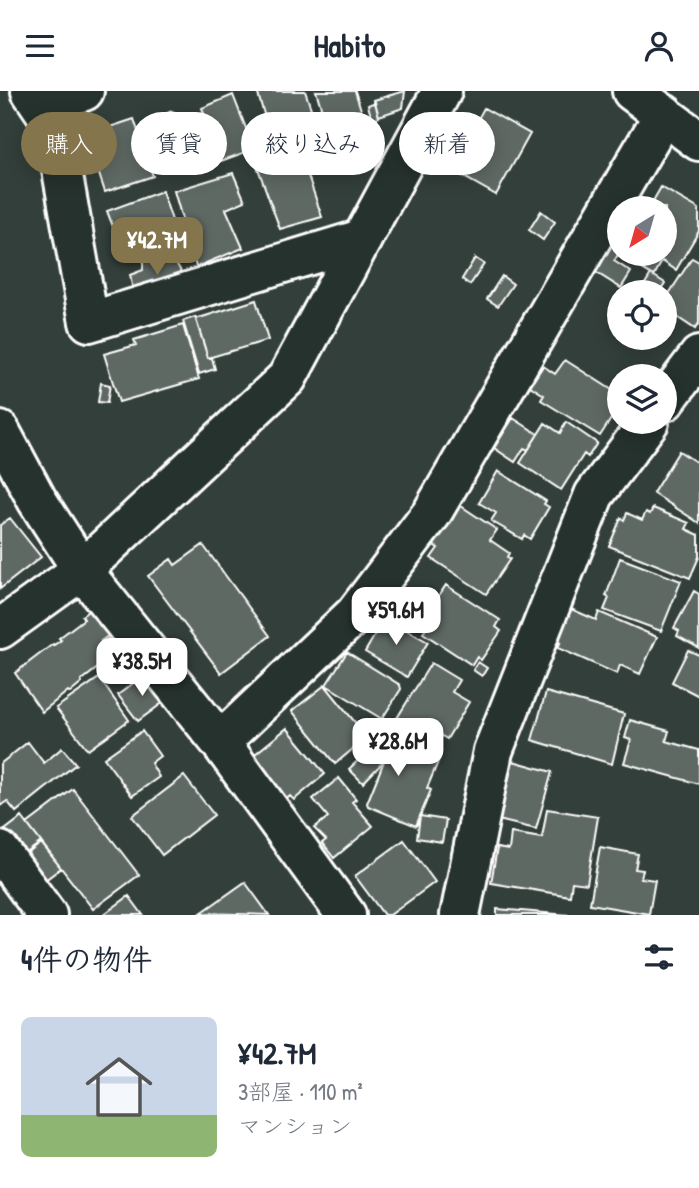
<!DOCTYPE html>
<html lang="ja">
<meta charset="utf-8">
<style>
:root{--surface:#fff;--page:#f6f6f7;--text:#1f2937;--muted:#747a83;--accent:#84754c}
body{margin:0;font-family:"Patrick Hand","Klee One",sans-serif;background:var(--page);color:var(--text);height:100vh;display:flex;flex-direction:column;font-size:26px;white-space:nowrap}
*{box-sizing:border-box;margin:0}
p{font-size:23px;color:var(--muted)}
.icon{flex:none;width:38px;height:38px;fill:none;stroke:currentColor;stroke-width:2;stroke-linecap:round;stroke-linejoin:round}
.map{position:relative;height:824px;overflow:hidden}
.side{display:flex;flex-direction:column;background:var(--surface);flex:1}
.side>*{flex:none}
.hud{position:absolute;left:21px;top:21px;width:658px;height:63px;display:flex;gap:14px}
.needle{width:46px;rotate:217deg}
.tools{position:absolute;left:607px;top:105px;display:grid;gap:14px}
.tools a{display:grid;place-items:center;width:70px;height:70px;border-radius:50%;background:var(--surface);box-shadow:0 4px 18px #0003;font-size:35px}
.price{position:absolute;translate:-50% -60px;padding:0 16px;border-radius:14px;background:#fff;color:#222;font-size:23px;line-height:46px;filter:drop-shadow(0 2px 4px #0008)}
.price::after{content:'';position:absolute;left:50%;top:42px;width:21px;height:16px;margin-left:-10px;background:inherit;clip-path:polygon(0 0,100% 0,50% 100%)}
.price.selected{background:var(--accent);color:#fff}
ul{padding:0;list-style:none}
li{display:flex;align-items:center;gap:21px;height:175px;padding:0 21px}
li span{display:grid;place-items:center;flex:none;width:196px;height:140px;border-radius:10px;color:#555}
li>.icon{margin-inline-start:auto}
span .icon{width:84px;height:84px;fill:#fffc;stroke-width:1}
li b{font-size:30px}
h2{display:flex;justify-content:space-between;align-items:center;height:84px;padding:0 21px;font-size:30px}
.chip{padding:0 24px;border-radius:32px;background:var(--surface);box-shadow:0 4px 18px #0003;font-size:24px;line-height:63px}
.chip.selected{background:var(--accent);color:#fff}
header{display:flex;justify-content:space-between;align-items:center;height:91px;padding:0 21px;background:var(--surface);font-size:32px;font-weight:700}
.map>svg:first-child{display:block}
.building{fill:#5f6964;stroke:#fff;stroke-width:2}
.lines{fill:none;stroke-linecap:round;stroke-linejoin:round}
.street-casing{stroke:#fff;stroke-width:44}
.secondary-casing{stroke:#fff;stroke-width:44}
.street{stroke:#26332d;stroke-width:38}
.secondary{stroke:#26332d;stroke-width:38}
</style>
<header><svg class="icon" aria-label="menu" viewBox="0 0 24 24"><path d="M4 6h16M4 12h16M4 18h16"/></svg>Habito<svg class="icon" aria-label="person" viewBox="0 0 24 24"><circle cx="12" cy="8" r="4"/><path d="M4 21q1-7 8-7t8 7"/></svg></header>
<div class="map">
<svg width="699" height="824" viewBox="0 0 699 824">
<rect width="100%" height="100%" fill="#333f3a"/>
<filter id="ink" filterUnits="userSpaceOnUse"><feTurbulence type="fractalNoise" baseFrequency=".0143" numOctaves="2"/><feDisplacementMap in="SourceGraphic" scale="14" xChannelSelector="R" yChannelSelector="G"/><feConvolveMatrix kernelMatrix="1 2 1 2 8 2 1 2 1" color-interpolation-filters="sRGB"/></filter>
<g filter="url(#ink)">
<path class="building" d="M 257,0 L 305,0 L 319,41 L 274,56 Z
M 316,0 L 355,0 L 363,25 L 327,35 Z
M 405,0 L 403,17 L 379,25 L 374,9 Z
M 233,4 L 254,58 L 221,70 L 202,17 Z
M 375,11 L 379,26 L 372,29 L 368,14 Z
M 484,17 L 530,43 L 496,104 L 450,78 Z
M 172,20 L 187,31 L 199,70 L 175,74 L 161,71 L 150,30 Z
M 134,28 L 153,85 L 105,101 L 86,44 Z
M 299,58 L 322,126 L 280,138 L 256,72 Z
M 233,82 L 245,110 L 226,118 L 243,157 L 196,176 L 174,100 Z
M 661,96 L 699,118 L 699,140 L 676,179 L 662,170 L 654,185 L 621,165 L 622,163 L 665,163 L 665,117 L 649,117 Z
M 162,100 L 177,144 L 124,164 L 107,120 Z
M 541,120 L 555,131 L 543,149 L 529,139 Z
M 609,151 L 620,157 L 620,161 L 614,170 L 631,181 L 621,197 L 592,179 Z
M 170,161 L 188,193 L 135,210 L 130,184 L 143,179 L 143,169 Z
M 475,167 L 484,173 L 470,194 L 462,188 Z
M 692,167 L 699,171 L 699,232 L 695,238 L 665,218 L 665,209 Z
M 651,183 L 665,192 L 659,201 L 640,201 Z
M 502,185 L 513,193 L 498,215 L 487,208 Z
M 256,209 L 268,249 L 208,267 L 196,228 Z
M 195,226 L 208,267 L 212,267 L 215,278 L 199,283 L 183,230 Z
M 183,234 L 199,288 L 119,311 L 104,263 L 136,254 L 134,249 Z
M 565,269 L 620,304 L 620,314 L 600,345 L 541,309 L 544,304 L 530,295 L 543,275 L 555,283 Z
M 101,292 L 110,294 L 107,312 L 98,311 Z
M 513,327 L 538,343 L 528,359 L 524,357 L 515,371 L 494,357 Z
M 566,331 L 597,352 L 588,366 L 584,363 L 561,399 L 520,372 L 545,332 L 560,342 Z
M 679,360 L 699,373 L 699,432 L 653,402 Z
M 498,380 L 546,410 L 544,413 L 549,416 L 530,448 L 524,444 L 522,448 L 491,430 L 496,422 L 479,412 Z
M 458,413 L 497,439 L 490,449 L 509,462 L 507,466 L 510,468 L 486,503 L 431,467 L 438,457 L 432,453 Z
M 653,417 L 689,432 L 686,438 L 699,444 L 699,466 L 690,487 L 609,455 L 621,427 L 624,429 L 627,422 L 642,429 L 646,421 L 650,423 Z
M 10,427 L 41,466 L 0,498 L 0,434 Z
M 203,454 L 270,545 L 221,582 L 148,485 L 171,468 L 175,474 Z
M 620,467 L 681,490 L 661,540 L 604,519 L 609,507 L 606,505 Z
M 446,494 L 500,529 L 496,536 L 501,540 L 481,569 L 477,566 L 472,574 L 423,542 L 429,534 L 422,530 Z
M 694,500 L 699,503 L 699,557 L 677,545 L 679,540 L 674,537 Z
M 94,515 L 114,541 L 101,550 L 103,552 L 108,548 L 118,561 L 81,590 L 82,592 L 70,602 L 68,600 L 42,621 L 15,582 L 53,553 L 54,554 L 61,549 L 59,547 L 84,528 L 82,525 Z
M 571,518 L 596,529 L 599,521 L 657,546 L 640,583 L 620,574 L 617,583 L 558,557 L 560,552 L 557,552 Z
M 385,527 L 428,551 L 407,586 L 365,561 Z
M 688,559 L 699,564 L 699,605 L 672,591 Z
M 347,561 L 400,594 L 401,598 L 382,628 L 326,594 Z
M 478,571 L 487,577 L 482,585 L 473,579 Z
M 431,572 L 459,589 L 452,601 L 469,611 L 447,648 L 440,644 L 433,656 L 394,632 Z
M 145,583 L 165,610 L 138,630 L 118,604 Z
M 99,587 L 129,629 L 88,659 L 56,617 Z
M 325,594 L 367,646 L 335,673 L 292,620 Z
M 546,601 L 624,623 L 612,673 L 532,649 Z
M 630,629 L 669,640 L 666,650 L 699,659 L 699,693 L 624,672 L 631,649 L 625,647 Z
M 287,637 L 325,683 L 294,709 L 290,705 L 284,710 L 249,668 Z
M 142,640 L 160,665 L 151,672 L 159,686 L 132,705 L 104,667 Z
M 386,643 L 394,652 L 396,648 L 440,666 L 427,697 L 431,699 L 416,735 L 368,715 L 367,712 L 384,670 L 363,692 L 349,678 Z
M 28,651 L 44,672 L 62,657 L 76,673 L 16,721 L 7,710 L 0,715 L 0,673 Z
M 513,670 L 552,681 L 536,738 L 498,729 Z
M 184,685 L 214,724 L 162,764 L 132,725 Z
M 339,687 L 356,708 L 352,711 L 373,735 L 334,767 L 322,752 L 326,749 L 314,737 L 328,726 L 313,708 Z
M 73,698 L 139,784 L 93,818 L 27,733 Z
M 547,718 L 598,726 L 587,793 L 572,791 L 570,805 L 491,792 L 497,757 L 509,759 L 511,742 L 542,747 Z
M 420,725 L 446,729 L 442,751 L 417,747 Z
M 22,726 L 41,751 L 20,767 L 1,742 Z
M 404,749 L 435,791 L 390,824 L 384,824 L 355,785 Z
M 41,752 L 61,777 L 40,793 L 21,768 Z
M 600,756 L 638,763 L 635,778 L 643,779 L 641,787 L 655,789 L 649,823 L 590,813 Z
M 245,791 L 269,824 L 201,822 Z
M 129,805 L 143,824 L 103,824 Z
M 497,818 L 569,824 L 497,824 Z"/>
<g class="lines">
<defs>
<path id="street" d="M 31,0 L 54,34 L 89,231 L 362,148
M 43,14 L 84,0
M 665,310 L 699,265
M 0,340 L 37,409 L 82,479 L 220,651 L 346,824
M 220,651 L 355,523 L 432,422 L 664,23
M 0,760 L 47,824
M 460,824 L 493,660 L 594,404 L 649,331"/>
<path id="secondary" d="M 632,0 L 699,50
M 0,538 L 82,479 L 287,287 L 442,0"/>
</defs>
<use href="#street" class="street-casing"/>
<use href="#secondary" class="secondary-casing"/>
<use href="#street" class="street"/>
<use href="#secondary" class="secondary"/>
</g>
</g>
</svg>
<div class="tools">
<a><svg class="needle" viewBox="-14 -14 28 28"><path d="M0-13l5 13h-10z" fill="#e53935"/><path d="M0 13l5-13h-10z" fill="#747a83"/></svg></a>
<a><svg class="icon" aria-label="locate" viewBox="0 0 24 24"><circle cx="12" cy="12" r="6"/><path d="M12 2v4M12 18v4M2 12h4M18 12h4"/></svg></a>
<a><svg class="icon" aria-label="layers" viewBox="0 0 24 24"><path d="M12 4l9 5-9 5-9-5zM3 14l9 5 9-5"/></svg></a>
</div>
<b class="price selected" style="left:157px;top:186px">¥42.7M</b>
<b class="price" style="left:396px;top:556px">¥59.6M</b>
<b class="price" style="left:142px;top:607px">¥38.5M</b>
<b class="price" style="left:398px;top:687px">¥28.6M</b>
<div class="hud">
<a class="chip selected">購入</a>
<a class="chip">賃貸</a>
<a class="chip">絞り込み</a>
<a class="chip">新着</a>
</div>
</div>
<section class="side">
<h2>4件の物件<svg class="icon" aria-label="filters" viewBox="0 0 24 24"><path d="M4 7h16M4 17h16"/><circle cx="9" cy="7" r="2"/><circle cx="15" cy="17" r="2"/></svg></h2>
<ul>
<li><span style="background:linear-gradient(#c9d6e8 70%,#8fb573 0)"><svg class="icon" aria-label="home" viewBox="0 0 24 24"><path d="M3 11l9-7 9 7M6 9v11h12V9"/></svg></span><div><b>¥42.7M</b><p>3部屋 · 110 m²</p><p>マンション</p></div></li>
</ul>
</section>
